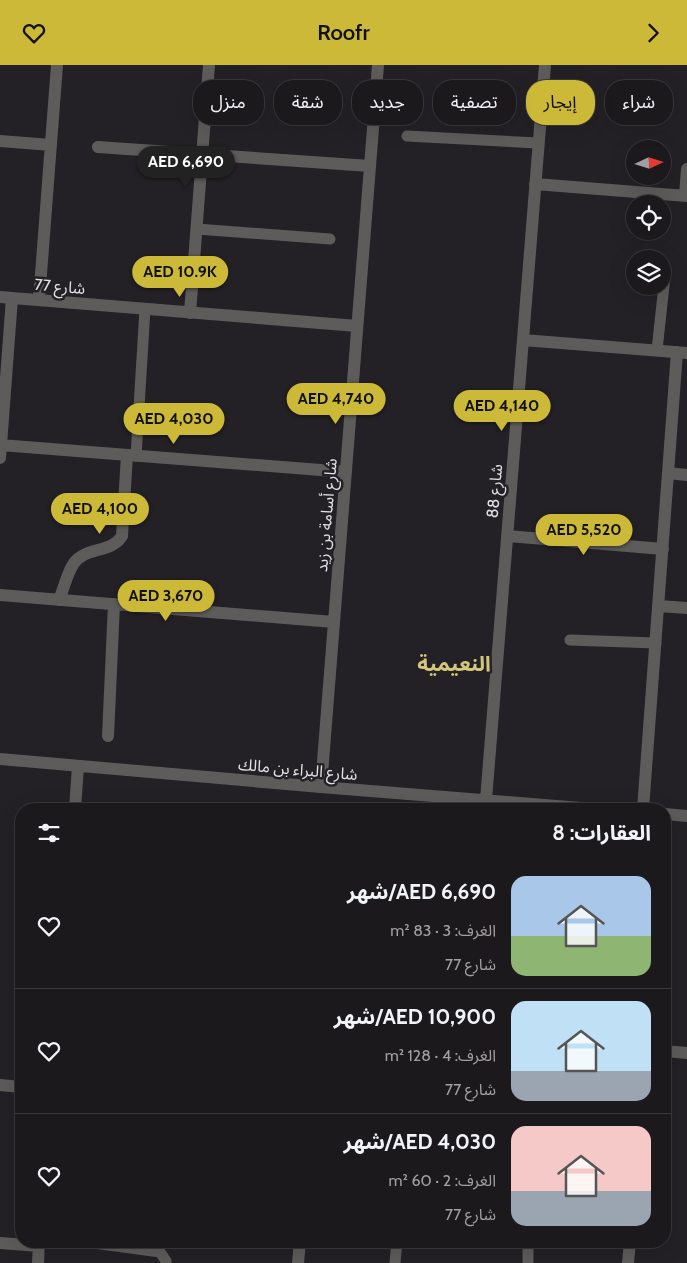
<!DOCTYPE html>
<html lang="ar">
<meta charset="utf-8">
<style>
:root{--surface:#1b191c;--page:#282629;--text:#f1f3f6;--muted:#a0a0a3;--line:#39383b;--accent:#ccb938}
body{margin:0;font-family:Cabin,"Noto Sans Arabic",sans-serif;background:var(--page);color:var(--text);direction:rtl;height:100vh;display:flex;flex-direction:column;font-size:19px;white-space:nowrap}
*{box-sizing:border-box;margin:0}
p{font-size:16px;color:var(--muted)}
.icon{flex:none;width:28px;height:28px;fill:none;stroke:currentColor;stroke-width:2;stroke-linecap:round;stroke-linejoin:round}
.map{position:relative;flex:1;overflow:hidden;direction:ltr}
.details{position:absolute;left:15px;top:738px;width:656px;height:445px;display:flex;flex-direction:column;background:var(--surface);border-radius:20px;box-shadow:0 5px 20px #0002,0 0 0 1px var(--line);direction:rtl}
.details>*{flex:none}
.banner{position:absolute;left:15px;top:15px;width:658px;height:45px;direction:rtl;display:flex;gap:10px}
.needle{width:32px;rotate:86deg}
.controls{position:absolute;left:626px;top:75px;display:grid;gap:10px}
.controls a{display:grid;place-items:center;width:45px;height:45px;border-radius:50%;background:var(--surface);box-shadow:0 5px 20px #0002,0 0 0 1px var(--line);font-size:25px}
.price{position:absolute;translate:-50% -42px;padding:0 11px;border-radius:18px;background:var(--accent);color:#111;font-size:16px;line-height:32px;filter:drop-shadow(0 1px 2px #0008)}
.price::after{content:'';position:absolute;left:50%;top:30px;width:15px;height:11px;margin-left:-8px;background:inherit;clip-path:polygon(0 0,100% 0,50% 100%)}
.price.active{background:#222;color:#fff}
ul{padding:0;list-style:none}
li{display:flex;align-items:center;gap:15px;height:125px;padding:0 20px}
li+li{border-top:1px solid var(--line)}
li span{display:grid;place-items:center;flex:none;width:140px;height:100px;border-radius:15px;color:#555}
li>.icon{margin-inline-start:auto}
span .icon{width:60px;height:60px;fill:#fffc;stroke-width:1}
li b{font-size:21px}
h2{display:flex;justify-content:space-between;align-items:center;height:60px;padding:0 20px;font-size:21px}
.chip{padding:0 18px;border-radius:20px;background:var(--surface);box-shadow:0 5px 20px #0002,0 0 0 1px var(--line);font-size:18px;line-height:45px}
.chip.active{background:var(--accent);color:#111}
header{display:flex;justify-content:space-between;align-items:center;height:65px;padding:0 20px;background:var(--accent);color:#111;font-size:22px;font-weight:600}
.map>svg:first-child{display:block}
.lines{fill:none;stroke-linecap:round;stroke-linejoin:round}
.lane{stroke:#5e5b5b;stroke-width:11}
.street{stroke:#5e5b5b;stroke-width:12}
.labels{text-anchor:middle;stroke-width:5;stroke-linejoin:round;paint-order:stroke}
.street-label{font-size:16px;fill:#e2e0e3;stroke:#242126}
.district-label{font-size:21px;font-weight:bold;fill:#d2c678;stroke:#242126}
</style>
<header><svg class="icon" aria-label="forward" viewBox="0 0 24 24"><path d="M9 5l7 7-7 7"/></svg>Roofr<svg class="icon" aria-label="heart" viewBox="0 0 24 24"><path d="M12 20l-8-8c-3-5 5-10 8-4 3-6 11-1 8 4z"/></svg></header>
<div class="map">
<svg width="687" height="1198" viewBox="0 0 687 1198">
<rect width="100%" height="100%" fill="#242126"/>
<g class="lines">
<path class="lane" d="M 407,71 L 538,78
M 197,164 L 330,174
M 657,285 L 665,211
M 136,391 L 145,244
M 570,575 L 656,578
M 79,1176 L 160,1187 L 166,1196 L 166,1198
M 395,1198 L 397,1176
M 528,1198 L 528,1176"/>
<path class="street" d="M 0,76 L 51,80
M 98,82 L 370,101
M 535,119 L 687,131
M 685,130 L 687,104
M 0,232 L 357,261
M 39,235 L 57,0
M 190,248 L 209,0
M 523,275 L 687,288
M 0,380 L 346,407
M 0,393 L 12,233
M 668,408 L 687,410
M 507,471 L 663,484
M 0,530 L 334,557
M 59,535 C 64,523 67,508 74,498 C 85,482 112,488 122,471 L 127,390
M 659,541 L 687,543
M 108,671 L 114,539
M 0,694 L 321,722 L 593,744
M 321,722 L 378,0
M 486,735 L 545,0
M 75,744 L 78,701
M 643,744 L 677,287
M 665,749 L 687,751
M 665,986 L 687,988
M 0,1020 L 21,1022
M 0,1178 L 39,1181
M 38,1198 L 39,1176
M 298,1198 L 300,1176
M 628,1198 L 630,1176"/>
</g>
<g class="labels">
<g class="street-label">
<text transform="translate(60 221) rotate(5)" y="6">شارع 77</text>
<text transform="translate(494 426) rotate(-85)" y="6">شارع 88</text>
<text transform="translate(326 450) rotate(-85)" y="6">شارع أسامة بن زيد</text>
<text transform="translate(298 704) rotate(5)" y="6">شارع البراء بن مالك</text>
</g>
<g class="district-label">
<text x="454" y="606">النعيمية</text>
</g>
</g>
</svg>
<div class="controls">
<a><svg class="needle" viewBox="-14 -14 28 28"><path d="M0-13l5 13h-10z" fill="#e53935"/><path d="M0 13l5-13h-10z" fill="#a0a0a3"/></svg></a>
<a><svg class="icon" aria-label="locate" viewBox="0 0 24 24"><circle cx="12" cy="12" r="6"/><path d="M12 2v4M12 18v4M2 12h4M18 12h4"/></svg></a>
<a><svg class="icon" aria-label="layers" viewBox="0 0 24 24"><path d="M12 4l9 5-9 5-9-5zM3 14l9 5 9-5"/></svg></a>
</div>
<b class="price active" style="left:186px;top:123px">AED 6,690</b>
<b class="price" style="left:180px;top:233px">AED 10.9K</b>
<b class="price" style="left:336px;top:360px">AED 4,740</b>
<b class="price" style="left:502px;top:367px">AED 4,140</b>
<b class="price" style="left:174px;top:380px">AED 4,030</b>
<b class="price" style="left:100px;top:470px">AED 4,100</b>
<b class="price" style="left:584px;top:491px">AED 5,520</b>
<b class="price" style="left:166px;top:557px">AED 3,670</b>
<div class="banner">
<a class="chip">شراء</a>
<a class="chip active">إيجار</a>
<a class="chip">تصفية</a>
<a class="chip">جديد</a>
<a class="chip">شقة</a>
<a class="chip">منزل</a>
</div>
<section class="details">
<h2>العقارات: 8<svg class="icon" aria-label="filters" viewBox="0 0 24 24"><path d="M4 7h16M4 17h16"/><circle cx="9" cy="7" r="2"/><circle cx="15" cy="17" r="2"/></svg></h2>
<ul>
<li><span style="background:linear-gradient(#a9c7e8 60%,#8fb573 0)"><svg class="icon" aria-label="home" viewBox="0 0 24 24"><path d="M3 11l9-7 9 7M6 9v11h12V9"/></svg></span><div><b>AED 6,690/شهر</b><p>الغرف: 3 · 83 m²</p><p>شارع 77</p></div><svg class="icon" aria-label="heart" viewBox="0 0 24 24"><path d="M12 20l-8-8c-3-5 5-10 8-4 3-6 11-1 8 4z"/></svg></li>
<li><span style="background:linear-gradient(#bfe0f5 70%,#9aa5b1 0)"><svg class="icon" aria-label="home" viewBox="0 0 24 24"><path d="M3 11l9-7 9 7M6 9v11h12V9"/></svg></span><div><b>AED 10,900/شهر</b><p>الغرف: 4 · 128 m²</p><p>شارع 77</p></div><svg class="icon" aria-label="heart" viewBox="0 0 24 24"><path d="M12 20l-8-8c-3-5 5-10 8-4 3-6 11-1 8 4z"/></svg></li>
<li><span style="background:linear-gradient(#f6c9c9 65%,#9aa5b1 0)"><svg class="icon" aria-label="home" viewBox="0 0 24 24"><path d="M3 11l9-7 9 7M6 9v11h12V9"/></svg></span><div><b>AED 4,030/شهر</b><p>الغرف: 2 · 60 m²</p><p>شارع 77</p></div><svg class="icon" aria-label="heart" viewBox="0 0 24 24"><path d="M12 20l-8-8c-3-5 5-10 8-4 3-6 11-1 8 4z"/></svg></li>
</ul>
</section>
</div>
